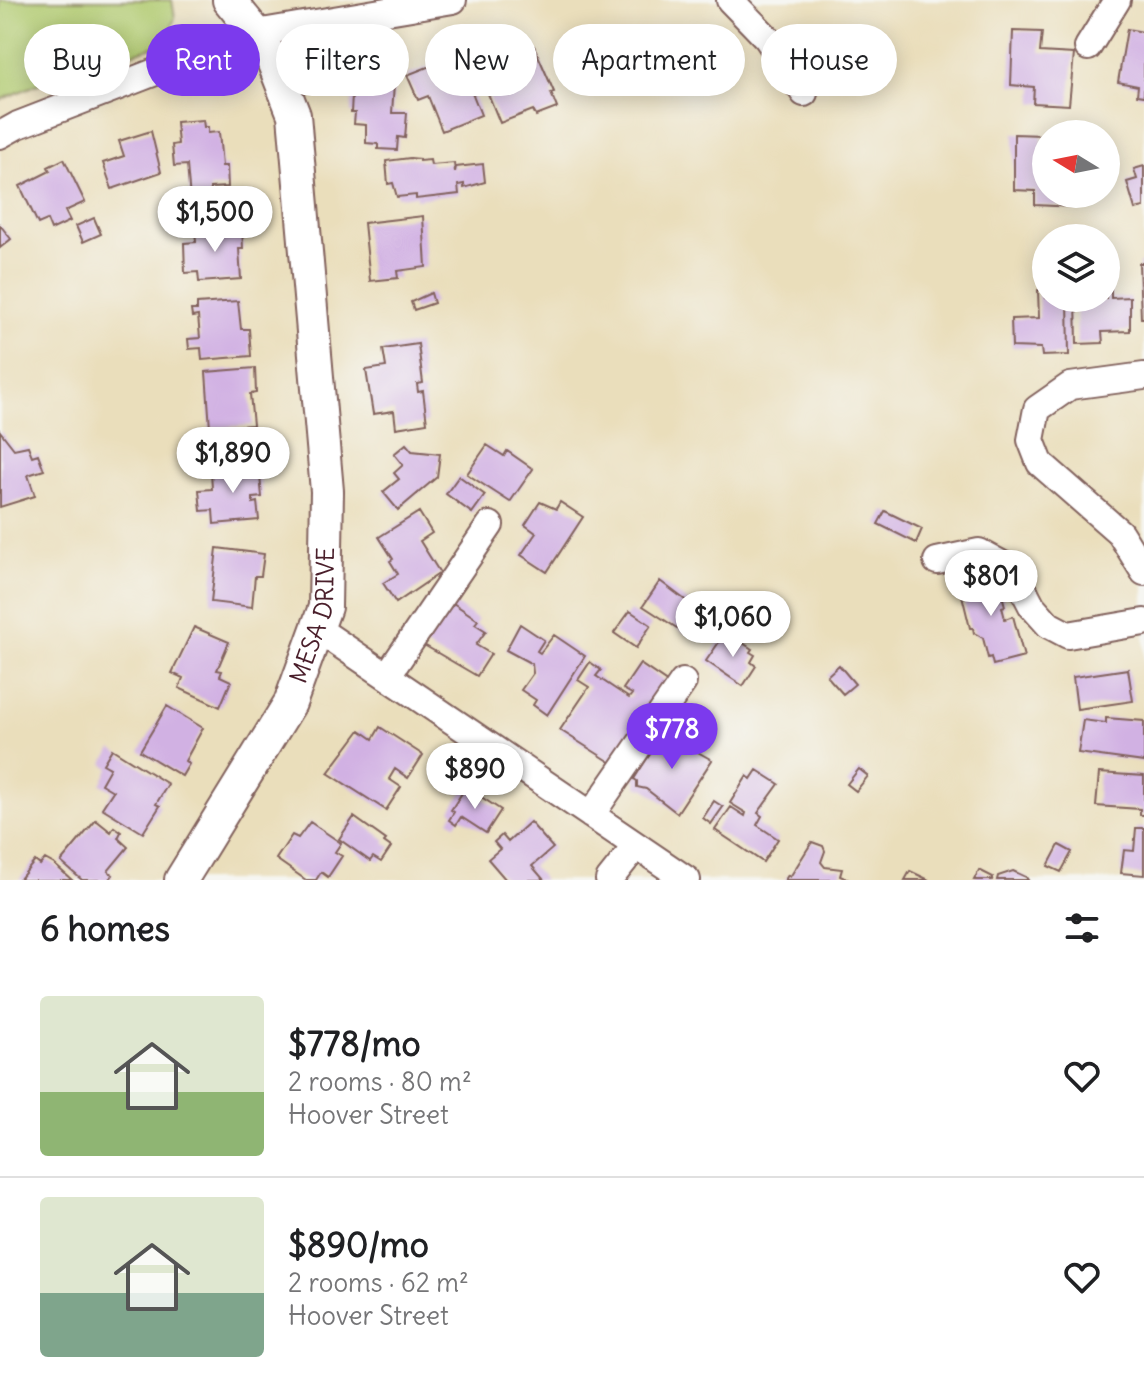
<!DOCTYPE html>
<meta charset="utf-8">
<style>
:root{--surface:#fff;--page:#f2f2f2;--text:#202124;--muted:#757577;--line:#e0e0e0;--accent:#7c3aed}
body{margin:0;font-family:Delius,sans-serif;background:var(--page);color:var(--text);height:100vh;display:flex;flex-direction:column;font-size:30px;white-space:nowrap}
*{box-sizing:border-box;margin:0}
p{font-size:26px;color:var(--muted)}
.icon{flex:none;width:44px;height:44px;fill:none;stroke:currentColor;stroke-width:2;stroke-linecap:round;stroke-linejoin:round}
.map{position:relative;height:880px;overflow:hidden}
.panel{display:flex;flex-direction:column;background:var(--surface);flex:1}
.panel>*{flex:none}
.top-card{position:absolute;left:24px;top:24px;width:1096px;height:72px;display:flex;gap:16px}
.needle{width:52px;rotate:280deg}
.tools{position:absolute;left:1032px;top:120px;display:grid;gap:16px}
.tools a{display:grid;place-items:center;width:88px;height:88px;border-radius:50%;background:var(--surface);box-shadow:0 4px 20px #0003;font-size:40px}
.price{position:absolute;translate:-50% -68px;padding:0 18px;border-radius:28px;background:#fff;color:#222;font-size:26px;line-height:52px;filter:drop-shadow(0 2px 4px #0008)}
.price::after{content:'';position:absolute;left:50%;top:48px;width:24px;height:18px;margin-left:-12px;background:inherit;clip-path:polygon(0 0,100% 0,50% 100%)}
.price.current{background:var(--accent);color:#fff}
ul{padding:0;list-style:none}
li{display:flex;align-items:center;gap:24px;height:200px;padding:0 40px}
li+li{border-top:2px solid var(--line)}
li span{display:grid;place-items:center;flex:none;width:224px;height:160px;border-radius:8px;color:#555}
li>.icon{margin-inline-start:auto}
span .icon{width:96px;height:96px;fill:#fffc;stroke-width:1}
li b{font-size:34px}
h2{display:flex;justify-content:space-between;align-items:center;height:96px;padding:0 40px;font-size:34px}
.chip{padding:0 28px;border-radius:36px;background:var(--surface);box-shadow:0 4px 20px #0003;font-size:28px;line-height:72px}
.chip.current{background:var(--accent);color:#fff}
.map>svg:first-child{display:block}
.green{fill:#b1ca6f;stroke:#7e744d;stroke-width:2}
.building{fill:#d1b1e3}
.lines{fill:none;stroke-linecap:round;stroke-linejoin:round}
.minor-casing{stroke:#82625d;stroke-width:30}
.major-casing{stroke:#82625d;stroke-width:36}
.minor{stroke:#fff;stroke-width:26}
.major{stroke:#fff;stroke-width:32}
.labels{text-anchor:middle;stroke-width:6;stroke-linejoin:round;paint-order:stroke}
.street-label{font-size:24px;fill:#4a1f2b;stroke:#f6f6f2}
</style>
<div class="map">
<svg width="1144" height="880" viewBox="0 0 1144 880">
<rect width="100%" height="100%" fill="#f6f6f2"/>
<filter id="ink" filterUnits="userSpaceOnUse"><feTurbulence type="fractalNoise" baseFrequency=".0125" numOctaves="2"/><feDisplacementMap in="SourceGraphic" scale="16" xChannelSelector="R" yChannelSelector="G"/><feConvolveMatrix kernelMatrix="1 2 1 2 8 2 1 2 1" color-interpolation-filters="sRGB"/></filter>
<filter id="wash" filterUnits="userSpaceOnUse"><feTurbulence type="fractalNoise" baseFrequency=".006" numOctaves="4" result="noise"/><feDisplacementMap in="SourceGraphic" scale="32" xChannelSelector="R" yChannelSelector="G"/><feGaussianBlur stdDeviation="1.8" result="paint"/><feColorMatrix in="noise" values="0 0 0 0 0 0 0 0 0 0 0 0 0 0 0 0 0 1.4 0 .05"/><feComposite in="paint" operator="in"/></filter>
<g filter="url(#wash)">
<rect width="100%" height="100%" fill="#eadebb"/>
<path class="green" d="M 0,0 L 172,0 L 175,18 L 165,43 L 38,84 L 0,100 Z"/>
<g id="blocks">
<path class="building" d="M 1127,29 L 1144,32 L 1144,96 L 1137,95 L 1138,86 L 1118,82 Z
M 1013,31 L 1042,32 L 1040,52 L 1074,54 L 1069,105 L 1033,103 L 1034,87 L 1011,85 Z
M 534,46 L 554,92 L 551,93 L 557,108 L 536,116 L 533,110 L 500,123 L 482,79 L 500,72 L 501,75 L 524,67 L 519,53 Z
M 443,61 L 451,83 L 466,77 L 481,115 L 442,131 L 428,96 L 418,100 L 407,75 Z
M 363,67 L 395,69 L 392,113 L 407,113 L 405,138 L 398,137 L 397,150 L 378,149 L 378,144 L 366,143 L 366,125 L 354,124 L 355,113 L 351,113 L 352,95 L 362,96 Z
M 203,120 L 204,127 L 208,127 L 208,133 L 219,132 L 222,166 L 227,166 L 228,187 L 210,188 L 210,198 L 190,199 L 187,165 L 174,166 L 172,145 L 178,144 L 176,122 Z
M 151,131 L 161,172 L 112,189 L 103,163 L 124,156 L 119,141 Z
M 1014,134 L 1042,135 L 1042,154 L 1046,154 L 1046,194 L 1074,194 L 1074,207 L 1035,205 L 1035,191 L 1014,190 Z
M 410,158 L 419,159 L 419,161 L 430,160 L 431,165 L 454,163 L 455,172 L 456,167 L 483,164 L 485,182 L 464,188 L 464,184 L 458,185 L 459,194 L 416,199 L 416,195 L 397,197 L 393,183 L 388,184 L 386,161 Z
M 64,159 L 85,202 L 65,211 L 70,221 L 51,230 L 47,220 L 38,224 L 20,186 L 50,171 L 48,167 Z
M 1144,166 L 1144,207 L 1135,209 L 1127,182 L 1137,179 L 1134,169 Z
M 423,216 L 426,267 L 397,271 L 398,278 L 370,281 L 364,223 Z
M 94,218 L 101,234 L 83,242 L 76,226 Z
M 0,225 L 11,239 L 0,248 Z
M 242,225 L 243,249 L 239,249 L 241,279 L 199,282 L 198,272 L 185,273 L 184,243 L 196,242 L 195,230 Z
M 1139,263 L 1144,263 L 1144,318 L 1141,318 Z
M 1106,272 L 1109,272 L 1111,282 L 1111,298 L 1130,297 L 1130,331 L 1102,332 L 1103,343 L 1077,344 L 1076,298 L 1106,298 Z
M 1038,290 L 1046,290 L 1046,298 L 1068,298 L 1069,355 L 1042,356 L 1041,348 L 1012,347 L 1011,319 L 1039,318 Z
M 431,293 L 434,303 L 414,310 L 411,302 Z
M 238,301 L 241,329 L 249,329 L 251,356 L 202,360 L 201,348 L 189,349 L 188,339 L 200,338 L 198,316 L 192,317 L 191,310 L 197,310 L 197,304 Z
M 418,344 L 423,383 L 417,384 L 418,392 L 423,391 L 427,423 L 396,428 L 394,411 L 373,414 L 366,370 L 386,367 L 383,349 Z
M 255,368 L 256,393 L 250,394 L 253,425 L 210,428 L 206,372 Z
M 0,431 L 14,449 L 28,446 L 32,456 L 38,454 L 44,470 L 28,475 L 35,496 L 0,507 Z
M 406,444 L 412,451 L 440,454 L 437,477 L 398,510 L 383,492 L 399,479 L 394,473 L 403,465 L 394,454 Z
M 487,445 L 504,456 L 507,451 L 533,469 L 510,502 L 467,474 Z
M 259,466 L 262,497 L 253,498 L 253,503 L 257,502 L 259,520 L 214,524 L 213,510 L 201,511 L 199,490 L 212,489 L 211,470 Z
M 459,476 L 485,495 L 472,513 L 446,494 Z
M 540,502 L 556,509 L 560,502 L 583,517 L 547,572 L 521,555 L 536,533 L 525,525 Z
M 885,511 L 922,529 L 916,543 L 878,524 Z
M 419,512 L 432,533 L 420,541 L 440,573 L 396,603 L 383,583 L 398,574 L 390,561 L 393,559 L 379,537 Z
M 217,548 L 264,554 L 261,576 L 255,576 L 252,607 L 211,602 Z
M 983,573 L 984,576 L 992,574 L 995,586 L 999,584 L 1005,606 L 1002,607 L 1005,619 L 1013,616 L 1024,657 L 993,665 L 991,657 L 988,658 L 983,638 L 974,633 L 973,628 L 970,628 L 959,583 L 967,581 L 966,577 Z
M 660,581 L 701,612 L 686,634 L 643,606 Z
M 453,603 L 478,620 L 475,624 L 486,631 L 476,645 L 491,654 L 477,676 L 424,645 Z
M 630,611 L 651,625 L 636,648 L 614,633 Z
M 520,624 L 544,640 L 537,651 L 540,653 L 554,635 L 585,656 L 547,715 L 533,705 L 536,700 L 521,690 L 533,673 L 532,664 L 506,650 Z
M 194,627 L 229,642 L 217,670 L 222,671 L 220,676 L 231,681 L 220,707 L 179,688 L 183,678 L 172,673 Z
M 726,632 L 752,649 L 750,652 L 755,655 L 751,662 L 756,666 L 743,686 L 706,661 Z
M 590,662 L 601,670 L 596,676 L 629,698 L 632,694 L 623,689 L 640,664 L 668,683 L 666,688 L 664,686 L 612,763 L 560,730 L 589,687 L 578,680 Z
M 839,665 L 855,684 L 843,694 L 827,676 Z
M 1128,669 L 1133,701 L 1077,709 L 1073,677 Z
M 167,706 L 203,728 L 185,761 L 189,764 L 182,776 L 140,751 Z
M 1106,718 L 1144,721 L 1144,762 L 1078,753 L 1083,720 L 1106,723 Z
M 380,727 L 423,755 L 408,778 L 395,769 L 389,779 L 401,787 L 386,810 L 328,773 L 360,730 L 373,739 Z
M 665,730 L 678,738 L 678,741 L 712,760 L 677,813 L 646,789 L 637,787 L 637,781 L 634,779 Z
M 112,749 L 168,784 L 156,804 L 160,806 L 143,833 L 102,808 L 113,791 L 101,784 L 110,768 L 103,764 Z
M 859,769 L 868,776 L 856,791 L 847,784 Z
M 757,770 L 779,784 L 758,813 L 762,816 L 757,825 L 778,839 L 763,862 L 715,830 L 731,807 L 745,816 L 746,813 L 730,803 L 747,776 L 751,779 Z
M 1099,773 L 1144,776 L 1144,815 L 1140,815 L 1140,809 L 1096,806 Z
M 466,787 L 501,810 L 486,833 L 461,817 L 456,825 L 449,820 L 454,812 L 451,810 Z
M 714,801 L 723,807 L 711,824 L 703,818 Z
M 354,817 L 386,840 L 384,842 L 391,847 L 381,862 L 373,857 L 370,861 L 339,839 Z
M 96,820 L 111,832 L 114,827 L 121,832 L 118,838 L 128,847 L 108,871 L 113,875 L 109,880 L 82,880 L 61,862 Z
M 310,822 L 341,843 L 335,852 L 342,856 L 328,877 L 321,872 L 316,880 L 306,880 L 276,859 L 292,835 L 298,838 Z
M 530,822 L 553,848 L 532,866 L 544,880 L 506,880 L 488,859 L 500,849 L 494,842 L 502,835 L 508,842 Z
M 1136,828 L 1144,828 L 1144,875 L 1121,873 L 1124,850 L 1134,851 Z
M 812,842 L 823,846 L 825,851 L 821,862 L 825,867 L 842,869 L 840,876 L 849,880 L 785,880 L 788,875 L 790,877 Z
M 1059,845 L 1072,852 L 1061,872 L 1048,866 Z
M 45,859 L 54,864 L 72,880 L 19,880 L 35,861 L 40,865 Z
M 979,870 L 993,877 L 992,880 L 974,880 Z
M 910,871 L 929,880 L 905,880 Z
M 1013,871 L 1026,877 L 1028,880 L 997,880 L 998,876 Z"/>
</g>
</g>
<g filter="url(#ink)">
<use href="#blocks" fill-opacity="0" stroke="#82625d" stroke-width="2"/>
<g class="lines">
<defs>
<path id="minor" d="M 730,0 L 767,38 L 804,93
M 1088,47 L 1117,0
M 0,135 L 18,125 L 256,33 L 453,0
M 1144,376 L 1070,386 L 1037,409 L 1031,440 L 1040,463 L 1120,533 L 1144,572
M 937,561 L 979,552 L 1014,571 L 1032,606 L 1049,625 L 1068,635 L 1144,622
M 319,630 L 687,880
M 387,676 L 490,525
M 591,815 L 683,682
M 609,880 L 636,846"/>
<g id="major">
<path id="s1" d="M 181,880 L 290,703 L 325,607 L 327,491 L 294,115 L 273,61 L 256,33 L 229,0"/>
</g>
</defs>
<use href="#minor" class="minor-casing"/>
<use href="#major" class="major-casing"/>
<use href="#minor" class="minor"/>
<use href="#major" class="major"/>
</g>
</g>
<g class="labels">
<g class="street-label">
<text dy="8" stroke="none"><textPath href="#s1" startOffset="300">MESA DRIVE</textPath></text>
</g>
</g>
</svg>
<div class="tools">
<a><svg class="needle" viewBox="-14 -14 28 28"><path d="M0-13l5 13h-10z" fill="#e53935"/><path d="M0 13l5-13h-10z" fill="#757577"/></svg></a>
<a><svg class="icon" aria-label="layers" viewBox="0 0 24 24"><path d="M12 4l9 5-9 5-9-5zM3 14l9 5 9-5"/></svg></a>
</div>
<b class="price" style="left:215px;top:254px">$1,500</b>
<b class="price" style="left:233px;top:495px">$1,890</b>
<b class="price" style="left:991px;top:618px">$801</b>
<b class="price" style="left:733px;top:659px">$1,060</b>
<b class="price current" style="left:672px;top:771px">$778</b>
<b class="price" style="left:475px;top:811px">$890</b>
<div class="top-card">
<a class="chip">Buy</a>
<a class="chip current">Rent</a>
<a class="chip">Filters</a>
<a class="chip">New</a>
<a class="chip">Apartment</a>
<a class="chip">House</a>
</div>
</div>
<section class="panel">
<h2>6 homes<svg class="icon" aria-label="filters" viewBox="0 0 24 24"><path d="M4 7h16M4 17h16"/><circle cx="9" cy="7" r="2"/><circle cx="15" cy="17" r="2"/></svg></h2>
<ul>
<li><span style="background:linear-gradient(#dfe7d0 60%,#8fb573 0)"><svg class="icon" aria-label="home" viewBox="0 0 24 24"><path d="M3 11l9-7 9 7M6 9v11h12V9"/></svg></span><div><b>$778/mo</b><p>2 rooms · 80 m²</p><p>Hoover Street</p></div><svg class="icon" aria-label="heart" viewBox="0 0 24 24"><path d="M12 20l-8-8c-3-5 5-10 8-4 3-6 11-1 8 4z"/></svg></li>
<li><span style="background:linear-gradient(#dfe7d0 60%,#7fa58c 0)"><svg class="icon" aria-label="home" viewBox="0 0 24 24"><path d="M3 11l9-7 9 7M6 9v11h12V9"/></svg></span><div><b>$890/mo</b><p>2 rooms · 62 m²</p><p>Hoover Street</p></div><svg class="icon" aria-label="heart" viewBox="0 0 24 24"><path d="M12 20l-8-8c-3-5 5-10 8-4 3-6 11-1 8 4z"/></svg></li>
</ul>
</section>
